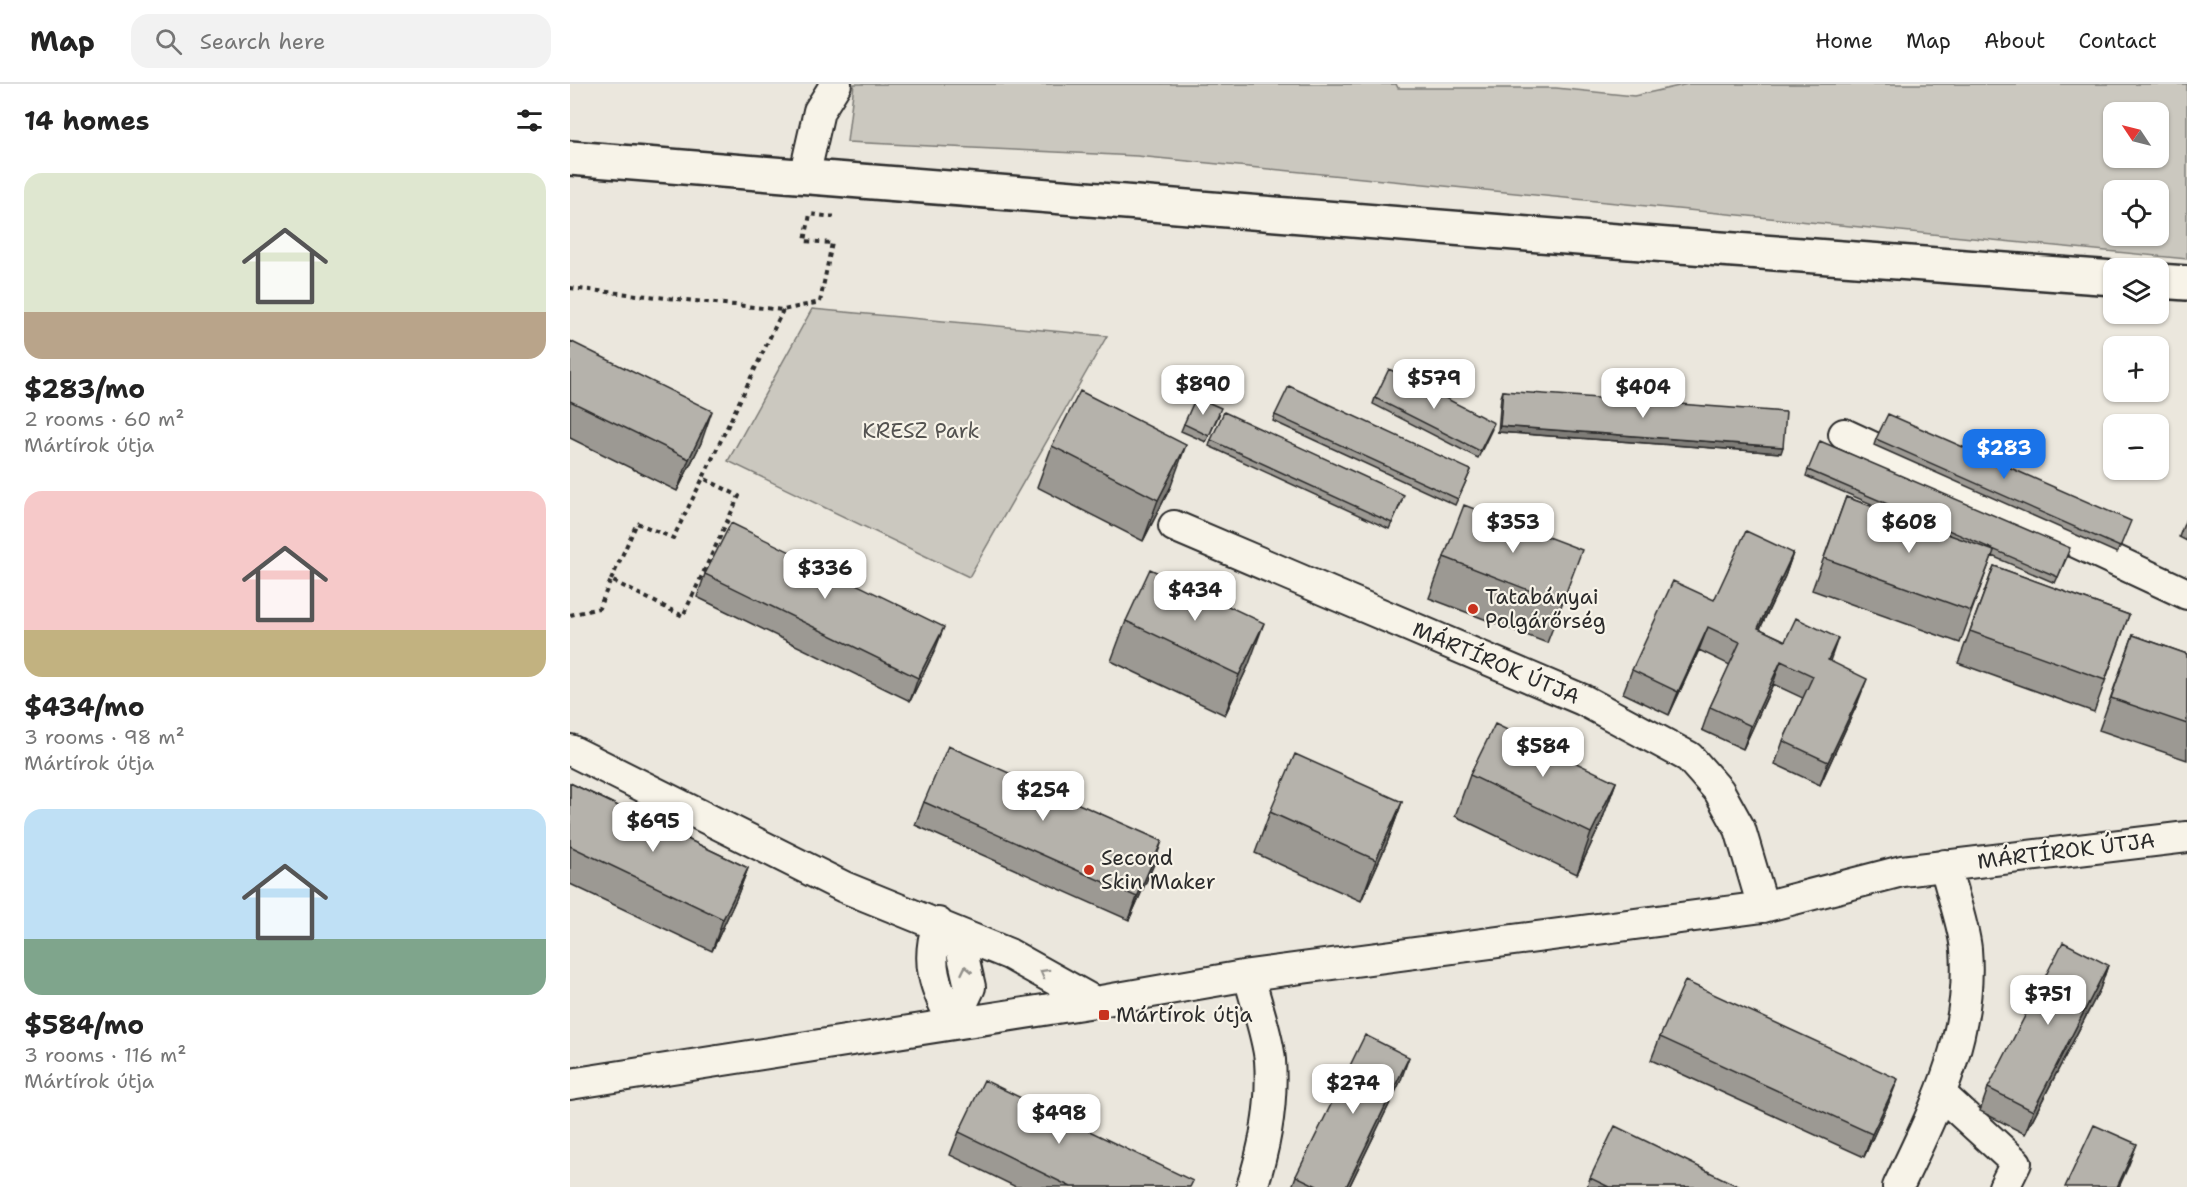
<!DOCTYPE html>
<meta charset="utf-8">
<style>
:root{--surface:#fff;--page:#f2f2f2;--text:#222;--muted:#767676;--line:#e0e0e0;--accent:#1a73e8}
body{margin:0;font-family:"Shantell Sans",sans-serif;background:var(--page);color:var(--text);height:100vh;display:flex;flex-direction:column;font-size:22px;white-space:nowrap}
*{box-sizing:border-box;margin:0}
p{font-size:20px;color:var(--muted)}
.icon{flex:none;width:33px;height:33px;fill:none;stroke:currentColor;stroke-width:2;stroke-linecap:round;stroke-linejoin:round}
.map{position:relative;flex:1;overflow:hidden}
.details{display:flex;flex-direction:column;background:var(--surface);width:570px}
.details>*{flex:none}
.needle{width:39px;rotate:305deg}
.fabs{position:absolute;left:1533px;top:18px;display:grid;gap:12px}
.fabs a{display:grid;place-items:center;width:66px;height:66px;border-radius:12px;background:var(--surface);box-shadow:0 2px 4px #0004;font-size:30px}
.price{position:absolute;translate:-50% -51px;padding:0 14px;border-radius:12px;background:#fff;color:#222;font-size:20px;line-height:39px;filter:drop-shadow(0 2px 3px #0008)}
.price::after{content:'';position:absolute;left:50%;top:36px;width:18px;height:14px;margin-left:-9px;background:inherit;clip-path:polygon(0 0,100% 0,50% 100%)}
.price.current{background:var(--accent);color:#fff}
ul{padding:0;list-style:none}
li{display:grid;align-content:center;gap:12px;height:318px;padding:0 24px}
li span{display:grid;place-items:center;height:186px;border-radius:18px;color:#555}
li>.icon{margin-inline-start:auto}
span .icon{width:108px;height:108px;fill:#fffc;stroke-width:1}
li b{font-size:26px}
h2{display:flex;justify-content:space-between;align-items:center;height:72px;padding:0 24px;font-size:26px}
header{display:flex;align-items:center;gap:36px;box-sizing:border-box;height:84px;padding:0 30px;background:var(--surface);border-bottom:2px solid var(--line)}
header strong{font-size:28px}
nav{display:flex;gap:33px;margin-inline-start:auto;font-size:21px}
.search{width:420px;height:54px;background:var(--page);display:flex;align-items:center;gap:15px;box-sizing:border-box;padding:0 21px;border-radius:18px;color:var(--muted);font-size:22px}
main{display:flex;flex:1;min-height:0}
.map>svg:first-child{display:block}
.green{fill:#cbc8bf;stroke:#7b7a75;stroke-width:1.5;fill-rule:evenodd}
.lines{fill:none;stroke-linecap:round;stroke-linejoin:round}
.minor-casing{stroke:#2b2b2b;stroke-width:34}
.primary-casing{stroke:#2b2b2b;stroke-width:38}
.path{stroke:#2b2b2b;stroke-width:4;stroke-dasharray:4.5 4.5;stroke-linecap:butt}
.minor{stroke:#f7f3e8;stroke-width:30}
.primary{stroke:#f7f3e8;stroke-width:33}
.wall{fill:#9c9993;stroke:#2b2b2b;stroke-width:1.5}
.shaded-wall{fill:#7f7d78;stroke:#2b2b2b;stroke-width:1.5}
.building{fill:#b5b2ab;stroke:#2b2b2b;stroke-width:1.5}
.oneway{stroke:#918f8a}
.poi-dot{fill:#c8321e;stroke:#f7f3e8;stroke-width:2}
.labels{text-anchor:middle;stroke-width:4.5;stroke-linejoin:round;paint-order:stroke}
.park-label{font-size:21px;fill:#535250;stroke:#f7f3e8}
.poi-label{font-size:21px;fill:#2b2b2b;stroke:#f7f3e8;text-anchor:start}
.street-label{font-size:21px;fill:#2b2b2b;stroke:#f7f3e8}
</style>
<header>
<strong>Map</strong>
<div class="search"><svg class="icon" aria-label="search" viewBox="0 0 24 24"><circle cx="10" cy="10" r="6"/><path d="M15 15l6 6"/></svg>Search here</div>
<nav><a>Home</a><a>Map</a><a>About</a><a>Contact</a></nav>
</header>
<main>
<section class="details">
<h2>14 homes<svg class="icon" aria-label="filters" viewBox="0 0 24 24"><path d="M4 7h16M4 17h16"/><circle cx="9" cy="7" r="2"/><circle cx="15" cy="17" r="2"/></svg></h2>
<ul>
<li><span style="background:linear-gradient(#dfe7d0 75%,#b9a48a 0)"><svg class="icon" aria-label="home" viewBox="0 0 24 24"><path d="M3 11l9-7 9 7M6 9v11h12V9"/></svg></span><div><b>$283/mo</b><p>2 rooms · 60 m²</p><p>Mártírok útja</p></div></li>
<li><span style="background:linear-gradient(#f6c9c9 75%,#c2b280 0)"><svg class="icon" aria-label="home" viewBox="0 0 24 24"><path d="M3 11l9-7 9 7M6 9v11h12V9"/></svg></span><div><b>$434/mo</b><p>3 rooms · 98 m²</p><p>Mártírok útja</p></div></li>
<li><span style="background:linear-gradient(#bfe0f5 70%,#7fa58c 0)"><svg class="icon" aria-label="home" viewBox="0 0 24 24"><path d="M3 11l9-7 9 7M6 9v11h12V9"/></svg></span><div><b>$584/mo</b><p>3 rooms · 116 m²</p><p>Mártírok útja</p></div></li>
</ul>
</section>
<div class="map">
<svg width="1617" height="1103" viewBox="0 0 1617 1103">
<rect width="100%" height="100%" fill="#ebe7dd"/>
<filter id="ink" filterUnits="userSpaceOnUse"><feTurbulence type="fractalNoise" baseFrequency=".0167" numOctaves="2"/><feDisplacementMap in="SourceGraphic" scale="12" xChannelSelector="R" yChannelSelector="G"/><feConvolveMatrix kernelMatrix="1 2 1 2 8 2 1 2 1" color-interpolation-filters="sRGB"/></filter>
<g filter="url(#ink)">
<path class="green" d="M 284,0 L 826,0 L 828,4 L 986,4 L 1064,12 L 1118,0 L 1617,0 L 1617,175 L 567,72 L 277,58 ZM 1544,28 L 1588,28 L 1588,74 L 1544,74 ZM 1544,106 L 1588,106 L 1588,152 L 1544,152 Z
M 242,225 L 537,252 L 399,493 L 158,377 Z"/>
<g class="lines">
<defs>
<path id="minor" d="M 234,93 L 249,27 L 266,0
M 1274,350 L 1617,510
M 604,442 L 1013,616 L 1119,673 L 1149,707 L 1170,745 L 1193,823
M 0,666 L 274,803 L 439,870 L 525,918
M 368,839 C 355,880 365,902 383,939
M 370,841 L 391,863 L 400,903 L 383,939
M 679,891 C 685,918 697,948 700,976 C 703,1018 695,1063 682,1103
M 0,1000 L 525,918 L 679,891 L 1193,823 L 1332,787 L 1617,753
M 1372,1011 L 1446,1079 L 1434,1103
M 1328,1103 C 1364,1027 1403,952 1396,865 C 1393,838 1381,808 1375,781"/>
<path id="primary" d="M 0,74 L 1110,162 L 1544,194
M 1588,197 L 1617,199"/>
</defs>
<use href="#minor" class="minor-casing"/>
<use href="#primary" class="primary-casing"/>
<path class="path" d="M 0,204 L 213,226 L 250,218 L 262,159 L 235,157 L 240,130 L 262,133 L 262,126
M 41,496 L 67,439 L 103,454 L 133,394
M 0,531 L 29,524 L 41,496 L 113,532 L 169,412 L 133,394 L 213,226"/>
<use href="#minor" class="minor"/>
<use href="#primary" class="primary"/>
</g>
<path class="wall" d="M 0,257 L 131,359 L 107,407 L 0,354 Z
M 933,307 L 1211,369 L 928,348 L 931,313 Z
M 805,314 L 922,345 L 908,374 L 803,320 Z
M 649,331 L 636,358 L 611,347 L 614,340 Z
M 705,331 L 901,386 L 885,421 L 703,337 Z
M 1306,355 L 1558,443 L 1547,469 L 1304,361 Z
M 641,356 L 832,417 L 819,445 L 639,362 Z
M 482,362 L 601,402 L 573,457 L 467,403 Z
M 1238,386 L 1498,471 L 1485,499 L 1422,472 L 1390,559 L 1242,506 L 1276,413 L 1339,436 L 1236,392 Z
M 1617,432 L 1617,457 L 1609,453 Z
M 1223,469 L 1215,492 L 1190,545 L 1260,577 L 1288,618 L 1250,701 L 1205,680 L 1213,657 L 1233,614 L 1203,600 L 1173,665 L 1132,646 L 1140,623 L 1160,581 L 1129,566 L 1099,631 L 1053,609 L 1062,586 L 1144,516 Z
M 874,473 L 997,507 L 977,559 L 859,514 Z
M 1424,482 L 1559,531 L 1524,628 L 1388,579 Z
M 135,490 L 365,566 L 340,617 L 127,513 Z
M 556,537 L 679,580 L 655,631 L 541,577 Z
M 1563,551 L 1617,570 L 1617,676 L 1529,646 Z
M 900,691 L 1046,698 L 1031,739 L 1007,790 L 885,732 Z
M 0,699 L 178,784 L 166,815 L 142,867 L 0,800 Z
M 354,718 L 584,780 L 559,836 L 345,741 Z
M 832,718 L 817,759 L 791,817 L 685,769 L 700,728 Z
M 1538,881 L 1530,905 L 1455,1050 L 1410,1027 L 1418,1004 Z
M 1090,953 L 1319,1018 L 1294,1073 L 1081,976 Z
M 831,996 L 779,1103 L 722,1103 L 726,1092 Z
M 389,1048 L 620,1103 L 446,1103 L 380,1071 Z
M 1020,1094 L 1170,1103 L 1017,1103 Z"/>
<path class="shaded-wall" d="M 142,327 L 131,359 L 107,407 L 119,375 Z
M 930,342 L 1213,363 L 1211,369 L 928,348 Z
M 616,361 L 601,402 L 573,457 L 588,416 Z
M 1223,469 L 1215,492 L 1179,567 L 1188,544 Z
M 694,539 L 679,580 L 655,631 L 669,591 Z
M 374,543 L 365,566 L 340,617 L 348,594 Z
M 1138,543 L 1129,566 L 1099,631 L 1108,608 Z
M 1268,554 L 1260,577 L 1249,600 L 1258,576 Z
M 1211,577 L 1203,600 L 1173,665 L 1181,642 Z
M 1297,595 L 1288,618 L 1250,701 L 1258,678 Z
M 1046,698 L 1031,739 L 1007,790 L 1021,749 Z
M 832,718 L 817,759 L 791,817 L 806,776 Z
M 592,757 L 584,780 L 559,836 L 567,813 Z
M 178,784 L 166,815 L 142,867 L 153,835 Z
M 1538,881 L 1530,905 L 1455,1050 L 1463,1027 Z
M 839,973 L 831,996 L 779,1103 L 776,1103 Z
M 1328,995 L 1319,1018 L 1294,1073 L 1302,1050 Z
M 1567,1060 L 1558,1083 L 1549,1103 L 1547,1103 Z"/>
<path class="building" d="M 0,257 L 142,327 L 119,375 L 0,317 Z
M 819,285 L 924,339 L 910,367 L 805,314 Z
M 719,302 L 901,386 L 888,415 L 705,331 Z
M 510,307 L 616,361 L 588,416 L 482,362 Z
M 933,307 L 1216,328 L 1213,363 L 930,342 Z
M 626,313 L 651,324 L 639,352 L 614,340 Z
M 654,328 L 834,411 L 822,439 L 641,356 Z
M 1318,330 L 1561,437 L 1550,463 L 1306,355 Z
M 1250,357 L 1500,464 L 1488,493 L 1238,386 Z
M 1276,413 L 1424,467 L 1401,527 L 1254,474 Z
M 894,421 L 1012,466 L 992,519 L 874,473 Z
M 161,439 L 374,543 L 348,594 L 135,490 Z
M 1176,447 L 1223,469 L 1188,544 L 1215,557 L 1226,534 L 1268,554 L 1258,576 L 1297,595 L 1258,678 L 1213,657 L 1243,592 L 1211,577 L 1181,642 L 1140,623 L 1170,558 L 1138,543 L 1108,608 L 1062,586 L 1103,497 L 1144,516 Z
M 1424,482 L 1559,531 L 1535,596 L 1400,547 Z
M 580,485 L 694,539 L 669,591 L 556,537 Z
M 1563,551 L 1617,570 L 1617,640 L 1541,614 Z
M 925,640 L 1046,698 L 1021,749 L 900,691 Z
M 378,662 L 592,757 L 567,813 L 354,718 Z
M 725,670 L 832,718 L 806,776 L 700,728 Z
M 0,699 L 178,784 L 153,835 L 0,762 Z
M 1493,858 L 1538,881 L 1463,1027 L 1418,1004 Z
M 1115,897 L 1328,995 L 1302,1050 L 1090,953 Z
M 795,951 L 839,973 L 776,1103 L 749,1103 L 726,1092 Z
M 414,996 L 623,1097 L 620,1103 L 501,1103 L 389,1048 Z
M 1524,1041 L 1567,1060 L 1547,1103 L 1495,1103 Z
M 1045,1042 L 1170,1103 L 1039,1103 L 1020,1094 Z"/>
<defs><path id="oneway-chevron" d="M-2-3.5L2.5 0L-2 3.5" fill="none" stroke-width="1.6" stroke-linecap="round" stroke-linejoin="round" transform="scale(1.5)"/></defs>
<g class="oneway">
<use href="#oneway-chevron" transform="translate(396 886) rotate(-102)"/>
<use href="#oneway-chevron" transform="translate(474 889) rotate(-151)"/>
</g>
</g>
<g class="poi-dot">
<circle cx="903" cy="525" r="6"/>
<circle cx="519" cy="786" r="6"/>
<rect x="528" y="925" width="12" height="12" rx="3"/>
</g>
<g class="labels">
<g class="park-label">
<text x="351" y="354">KRESZ Park</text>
</g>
<g class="poi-label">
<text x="915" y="520">Tatabányai<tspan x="915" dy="24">Polgárőrség</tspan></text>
<text x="531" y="781">Second<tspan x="531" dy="24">Skin Maker</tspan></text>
<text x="546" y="938">Mártírok útja</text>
</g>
<g class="street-label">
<text transform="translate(926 579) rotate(23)" y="7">MÁRTÍROK ÚTJA</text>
<text transform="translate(1496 767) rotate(-7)" y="7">MÁRTÍROK ÚTJA</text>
</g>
</g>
</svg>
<div class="fabs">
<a><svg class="needle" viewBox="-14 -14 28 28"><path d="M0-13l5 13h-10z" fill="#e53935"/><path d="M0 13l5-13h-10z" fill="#767676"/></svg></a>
<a><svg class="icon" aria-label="locate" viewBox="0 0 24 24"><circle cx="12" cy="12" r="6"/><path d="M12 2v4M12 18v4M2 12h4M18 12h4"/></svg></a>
<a><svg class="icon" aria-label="layers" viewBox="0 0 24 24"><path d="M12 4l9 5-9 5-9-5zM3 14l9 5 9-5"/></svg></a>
<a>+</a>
<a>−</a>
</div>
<b class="price" style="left:864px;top:326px">$579</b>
<b class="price" style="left:633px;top:332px">$890</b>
<b class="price" style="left:1073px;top:335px">$404</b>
<b class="price current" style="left:1434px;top:396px">$283</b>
<b class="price" style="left:943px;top:470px">$353</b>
<b class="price" style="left:1339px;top:470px">$608</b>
<b class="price" style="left:255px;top:516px">$336</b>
<b class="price" style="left:625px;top:538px">$434</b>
<b class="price" style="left:973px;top:694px">$584</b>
<b class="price" style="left:473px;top:738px">$254</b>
<b class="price" style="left:83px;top:769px">$695</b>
<b class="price" style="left:1478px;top:942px">$751</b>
<b class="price" style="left:783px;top:1031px">$274</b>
<b class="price" style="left:489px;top:1061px">$498</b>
</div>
</main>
